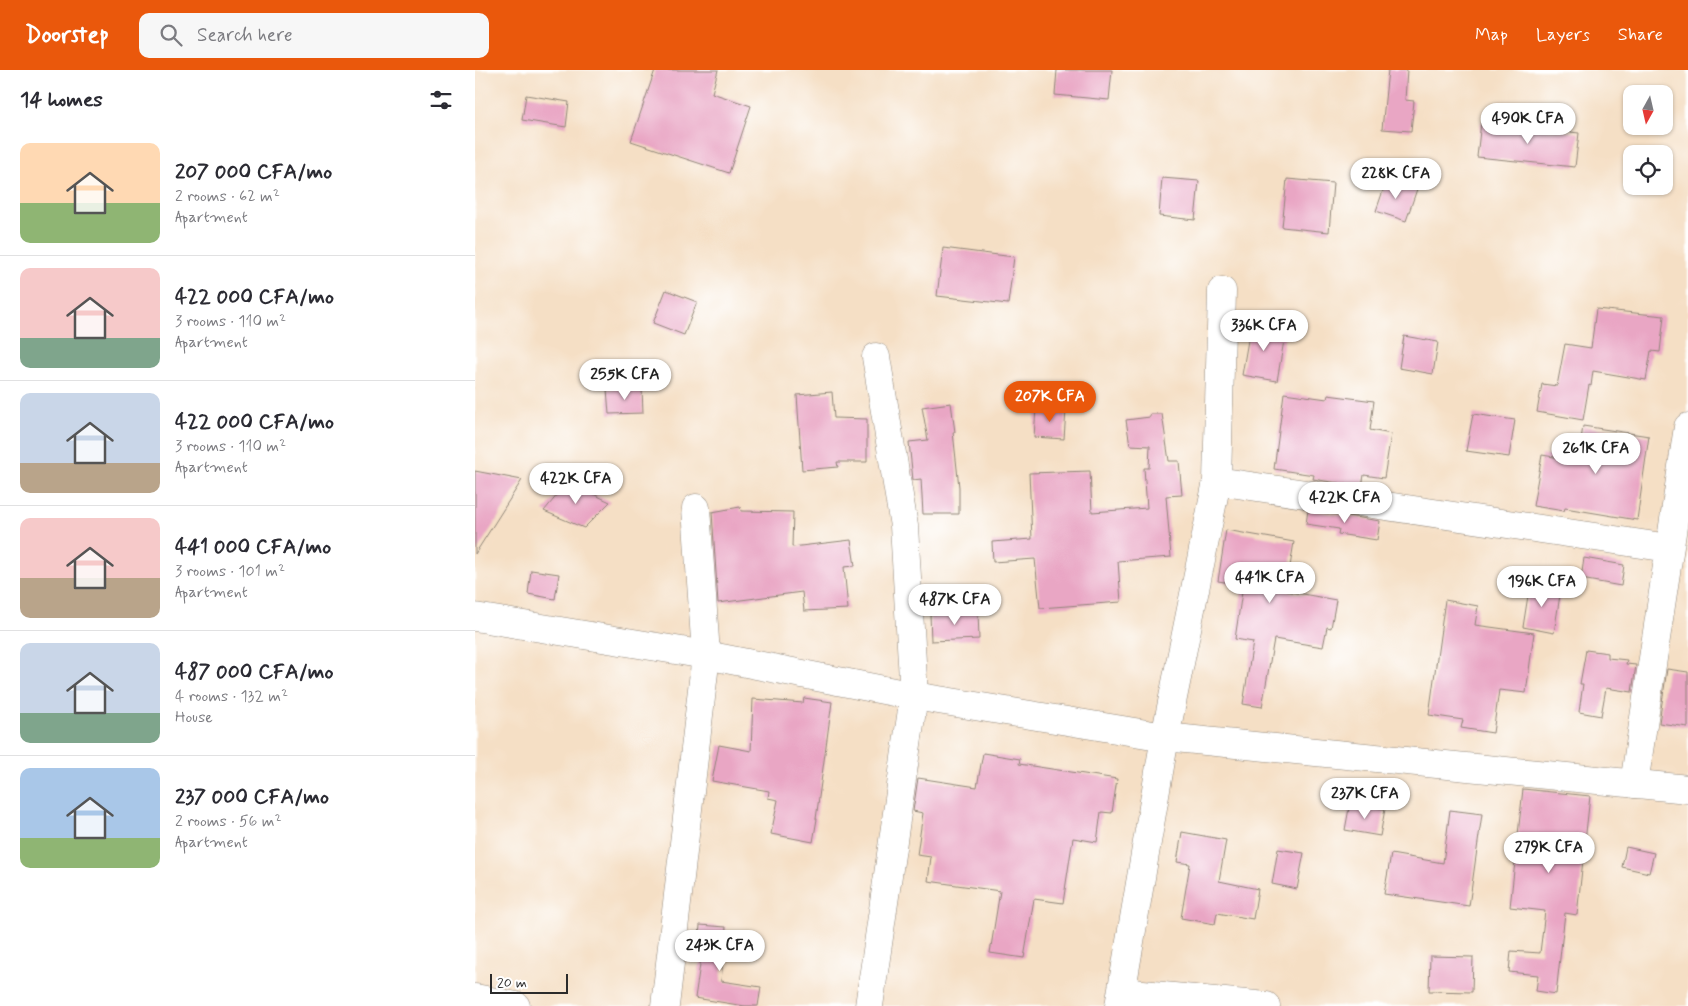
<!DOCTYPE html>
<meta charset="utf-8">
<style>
:root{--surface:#fff;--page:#f7f7f7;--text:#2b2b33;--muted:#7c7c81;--line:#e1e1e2;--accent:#ea580c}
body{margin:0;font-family:Mynerve,sans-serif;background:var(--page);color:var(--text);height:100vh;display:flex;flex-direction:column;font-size:19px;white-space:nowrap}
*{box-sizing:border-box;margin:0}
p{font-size:16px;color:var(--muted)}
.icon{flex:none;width:28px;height:28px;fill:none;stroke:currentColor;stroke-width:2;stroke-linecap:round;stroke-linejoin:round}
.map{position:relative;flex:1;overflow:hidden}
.panel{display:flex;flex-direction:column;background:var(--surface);width:475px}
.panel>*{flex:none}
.needle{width:32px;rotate:188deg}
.buttons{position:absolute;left:1148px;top:15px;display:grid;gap:10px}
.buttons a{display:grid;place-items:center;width:50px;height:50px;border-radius:10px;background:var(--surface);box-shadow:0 1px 4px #0004;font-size:25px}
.scale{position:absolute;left:15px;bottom:12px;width:78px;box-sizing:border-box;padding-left:5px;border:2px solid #2b2b2b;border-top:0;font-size:14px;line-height:18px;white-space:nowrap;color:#2b2b2b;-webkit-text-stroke:4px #fff;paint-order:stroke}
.price{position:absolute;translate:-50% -42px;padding:0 11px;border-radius:18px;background:#fff;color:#222;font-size:16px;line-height:32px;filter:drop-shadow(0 1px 2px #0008)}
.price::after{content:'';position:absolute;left:50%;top:30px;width:15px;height:11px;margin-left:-8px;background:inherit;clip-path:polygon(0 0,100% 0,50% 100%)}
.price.on{background:var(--accent);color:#fff}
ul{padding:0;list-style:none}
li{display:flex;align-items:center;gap:15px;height:125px;padding:0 20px}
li+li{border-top:1px solid var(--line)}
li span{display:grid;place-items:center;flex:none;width:140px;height:100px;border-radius:10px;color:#555}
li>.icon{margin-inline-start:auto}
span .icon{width:60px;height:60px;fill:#fffc;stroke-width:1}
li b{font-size:21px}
h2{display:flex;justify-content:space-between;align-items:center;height:60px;padding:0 20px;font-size:21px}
header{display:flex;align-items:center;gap:30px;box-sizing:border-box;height:70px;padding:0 25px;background:var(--accent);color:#fff}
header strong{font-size:24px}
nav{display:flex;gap:28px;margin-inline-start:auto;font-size:18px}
.search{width:350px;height:45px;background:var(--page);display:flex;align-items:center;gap:12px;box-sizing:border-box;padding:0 18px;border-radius:10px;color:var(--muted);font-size:19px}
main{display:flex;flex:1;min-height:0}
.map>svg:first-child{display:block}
.building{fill:#e9a6c4}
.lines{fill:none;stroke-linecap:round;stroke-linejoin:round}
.street-casing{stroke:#908578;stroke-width:29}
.secondary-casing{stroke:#908578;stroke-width:29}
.street{stroke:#fff;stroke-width:28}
.secondary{stroke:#fff;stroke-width:28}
</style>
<header>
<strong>Doorstep</strong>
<div class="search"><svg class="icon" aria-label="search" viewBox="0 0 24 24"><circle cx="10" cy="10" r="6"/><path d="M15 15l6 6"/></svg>Search here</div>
<nav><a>Map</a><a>Layers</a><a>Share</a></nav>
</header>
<main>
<section class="panel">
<h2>14 homes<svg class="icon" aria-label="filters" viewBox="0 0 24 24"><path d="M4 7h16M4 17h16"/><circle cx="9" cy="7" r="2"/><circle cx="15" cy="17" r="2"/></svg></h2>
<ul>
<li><span style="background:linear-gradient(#ffd9b3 60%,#8fb573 0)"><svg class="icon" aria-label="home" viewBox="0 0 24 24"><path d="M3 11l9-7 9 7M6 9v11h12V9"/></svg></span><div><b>207 000 CFA/mo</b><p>2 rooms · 62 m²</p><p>Apartment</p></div></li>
<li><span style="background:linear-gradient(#f6c9c9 70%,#7fa58c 0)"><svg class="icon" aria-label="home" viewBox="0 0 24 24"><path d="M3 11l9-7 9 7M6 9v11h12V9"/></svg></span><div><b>422 000 CFA/mo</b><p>3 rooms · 110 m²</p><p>Apartment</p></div></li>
<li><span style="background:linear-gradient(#c9d6e8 70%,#b9a48a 0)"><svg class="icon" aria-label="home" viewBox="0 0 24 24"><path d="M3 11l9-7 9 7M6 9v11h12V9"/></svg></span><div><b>422 000 CFA/mo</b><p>3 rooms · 110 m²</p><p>Apartment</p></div></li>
<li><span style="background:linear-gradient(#f6c9c9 60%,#b9a48a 0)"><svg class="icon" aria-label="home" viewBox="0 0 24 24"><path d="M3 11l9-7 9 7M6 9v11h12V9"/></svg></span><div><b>441 000 CFA/mo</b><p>3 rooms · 101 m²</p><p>Apartment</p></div></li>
<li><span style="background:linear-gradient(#c9d6e8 70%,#7fa58c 0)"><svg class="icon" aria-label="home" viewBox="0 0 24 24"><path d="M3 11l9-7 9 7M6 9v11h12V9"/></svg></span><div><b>487 000 CFA/mo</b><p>4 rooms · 132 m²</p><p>House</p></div></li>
<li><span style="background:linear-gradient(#a9c7e8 70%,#8fb573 0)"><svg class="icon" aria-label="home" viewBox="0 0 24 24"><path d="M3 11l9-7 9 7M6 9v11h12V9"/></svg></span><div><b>237 000 CFA/mo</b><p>2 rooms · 56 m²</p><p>Apartment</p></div></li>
</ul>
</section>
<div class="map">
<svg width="1213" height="936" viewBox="0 0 1213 936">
<rect width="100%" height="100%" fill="#fff"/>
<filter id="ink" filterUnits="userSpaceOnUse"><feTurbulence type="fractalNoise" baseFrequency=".02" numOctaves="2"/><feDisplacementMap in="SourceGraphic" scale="10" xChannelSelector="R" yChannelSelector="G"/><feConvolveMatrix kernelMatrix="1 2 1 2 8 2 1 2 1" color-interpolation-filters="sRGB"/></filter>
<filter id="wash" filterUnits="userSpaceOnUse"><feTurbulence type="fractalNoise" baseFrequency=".0096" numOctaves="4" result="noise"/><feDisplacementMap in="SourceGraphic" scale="20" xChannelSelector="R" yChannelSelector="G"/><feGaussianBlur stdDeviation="1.12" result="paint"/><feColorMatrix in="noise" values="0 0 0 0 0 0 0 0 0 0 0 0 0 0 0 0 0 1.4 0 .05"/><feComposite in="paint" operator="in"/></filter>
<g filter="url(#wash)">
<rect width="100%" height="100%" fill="#f5dfc5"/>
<g id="blocks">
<path class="building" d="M 180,0 L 243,0 L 237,23 L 276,36 L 254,103 L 156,71 Z
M 582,0 L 637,0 L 634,30 L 580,25 Z
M 913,0 L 932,0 L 930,30 L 939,31 L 936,61 L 907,59 Z
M 51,25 L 94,32 L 91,57 L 47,50 Z
M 1006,52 L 1104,63 L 1100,97 L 1002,87 Z
M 687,108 L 724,111 L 720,150 L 684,146 Z
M 812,109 L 858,113 L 854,162 L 807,157 Z
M 912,109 L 942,119 L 931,151 L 901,141 Z
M 468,178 L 539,187 L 533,234 L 462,226 Z
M 191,220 L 222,232 L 209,265 L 178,253 Z
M 1121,239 L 1189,246 L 1185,282 L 1176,281 L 1171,310 L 1118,301 L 1116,316 L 1114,315 L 1108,350 L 1062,342 L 1067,314 L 1082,316 L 1090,274 L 1116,278 Z
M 776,253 L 811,259 L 802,311 L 767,305 Z
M 929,266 L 963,272 L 958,304 L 924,298 Z
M 167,318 L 168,343 L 134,344 L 132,319 Z
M 357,322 L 359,348 L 392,349 L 392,392 L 362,392 L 363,397 L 327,400 L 322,325 Z
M 809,323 L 852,329 L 853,325 L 899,331 L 895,360 L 916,364 L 909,408 L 889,405 L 887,417 L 838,409 L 839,405 L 799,399 Z
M 476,333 L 480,362 L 478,362 L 484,417 L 484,444 L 448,444 L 446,409 L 438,410 L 434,372 L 453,370 L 447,337 Z
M 561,338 L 591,340 L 589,369 L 559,367 Z
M 675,344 L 687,344 L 694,391 L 704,391 L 707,425 L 691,426 L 696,487 L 643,491 L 646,532 L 565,538 L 560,489 L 518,492 L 517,472 L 557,469 L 554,403 L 615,401 L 617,442 L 672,438 L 669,398 L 674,398 L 675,376 L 655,375 L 651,350 L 675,347 Z
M 998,344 L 1040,350 L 1034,387 L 991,381 Z
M 1108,356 L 1174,366 L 1162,450 L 1090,438 L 1089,441 L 1058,436 L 1067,385 L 1103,391 Z
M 0,401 L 47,410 L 0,484 Z
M 93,412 L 135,432 L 109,458 L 69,441 Z
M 265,437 L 266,441 L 318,442 L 317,477 L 376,470 L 380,496 L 369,497 L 373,539 L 329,541 L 327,522 L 243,533 L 237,442 Z
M 833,440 L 905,451 L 902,470 L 863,464 L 864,459 L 831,454 Z
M 751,460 L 819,472 L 811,521 L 861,530 L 856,558 L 852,557 L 848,577 L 799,569 L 787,637 L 768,634 L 778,572 L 760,569 L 768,515 L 743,511 Z
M 1109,488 L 1149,495 L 1146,516 L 1106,509 Z
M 56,500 L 84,504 L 80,529 L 53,524 Z
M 1055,513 L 1086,519 L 1079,563 L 1048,557 Z
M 970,530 L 1003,536 L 1000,555 L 1059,563 L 1051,623 L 1024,620 L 1018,663 L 986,658 L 988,650 L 954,645 Z
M 503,541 L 504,569 L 456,571 L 455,544 Z
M 1111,580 L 1133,583 L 1133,588 L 1152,590 L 1151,594 L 1161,595 L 1157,622 L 1131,618 L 1126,646 L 1104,642 L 1108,614 L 1105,614 Z
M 1192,599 L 1213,602 L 1213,657 L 1184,653 Z
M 329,628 L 357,632 L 341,749 L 342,749 L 338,772 L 296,764 L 303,730 L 293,728 L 294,721 L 237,711 L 244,675 L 276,681 L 278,629 L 328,633 Z
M 508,683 L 545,689 L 544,694 L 642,709 L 637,743 L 626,742 L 622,772 L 598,768 L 588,833 L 559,829 L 549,888 L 515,883 L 525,821 L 453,811 L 456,787 L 442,785 L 448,743 L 438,741 L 443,708 L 502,717 Z
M 1048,719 L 1115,726 L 1102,845 L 1090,843 L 1081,924 L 1061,921 L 1063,905 L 1034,902 L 1036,881 L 1065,883 L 1070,841 L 1035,837 Z
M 875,733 L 910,739 L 905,766 L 870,760 Z
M 975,740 L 1007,744 L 994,836 L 909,824 L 916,784 L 968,793 Z
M 707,762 L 751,770 L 744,811 L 783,819 L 778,849 L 742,843 L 740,854 L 706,848 L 715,794 L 702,792 Z
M 1151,777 L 1179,783 L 1174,803 L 1147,797 Z
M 803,779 L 829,783 L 822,819 L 797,814 Z
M 225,855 L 251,857 L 246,911 L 286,917 L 283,936 L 270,936 L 220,928 L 227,881 L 223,880 Z
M 955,886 L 998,887 L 997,922 L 954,921 Z"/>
</g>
</g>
<g filter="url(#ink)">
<use href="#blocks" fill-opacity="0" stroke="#908578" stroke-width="1"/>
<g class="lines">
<defs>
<path id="street" d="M 742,411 L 1194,478
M 1159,714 L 1213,357
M 647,922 L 791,936
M 0,928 L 41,936
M 190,936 L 231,585 L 221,438
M 394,936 L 439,626 L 429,456 L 401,287
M 644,936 L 690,667 L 742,411 L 747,221"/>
<path id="secondary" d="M 0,547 L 231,585 L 439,626 L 690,667 L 1213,719"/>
</defs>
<use href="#street" class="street-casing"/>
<use href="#secondary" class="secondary-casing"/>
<use href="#street" class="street"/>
<use href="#secondary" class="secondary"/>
</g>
</g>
</svg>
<div class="buttons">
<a><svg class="needle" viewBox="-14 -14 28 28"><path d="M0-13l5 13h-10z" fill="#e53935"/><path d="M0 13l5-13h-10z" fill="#7c7c81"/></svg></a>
<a><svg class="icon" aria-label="locate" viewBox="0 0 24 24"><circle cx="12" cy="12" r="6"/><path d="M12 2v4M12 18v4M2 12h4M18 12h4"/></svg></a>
</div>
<div class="scale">20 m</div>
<b class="price" style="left:1053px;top:75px">490K CFA</b>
<b class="price" style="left:921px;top:130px">228K CFA</b>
<b class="price" style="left:789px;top:282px">336K CFA</b>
<b class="price" style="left:150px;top:331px">255K CFA</b>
<b class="price on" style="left:575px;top:353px">207K CFA</b>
<b class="price" style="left:1121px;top:405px">261K CFA</b>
<b class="price" style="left:101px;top:435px">422K CFA</b>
<b class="price" style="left:870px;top:454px">422K CFA</b>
<b class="price" style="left:795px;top:534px">441K CFA</b>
<b class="price" style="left:1067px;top:538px">196K CFA</b>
<b class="price" style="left:480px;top:556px">487K CFA</b>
<b class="price" style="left:890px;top:750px">237K CFA</b>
<b class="price" style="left:1074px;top:804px">279K CFA</b>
<b class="price" style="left:245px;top:902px">243K CFA</b>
</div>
</main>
